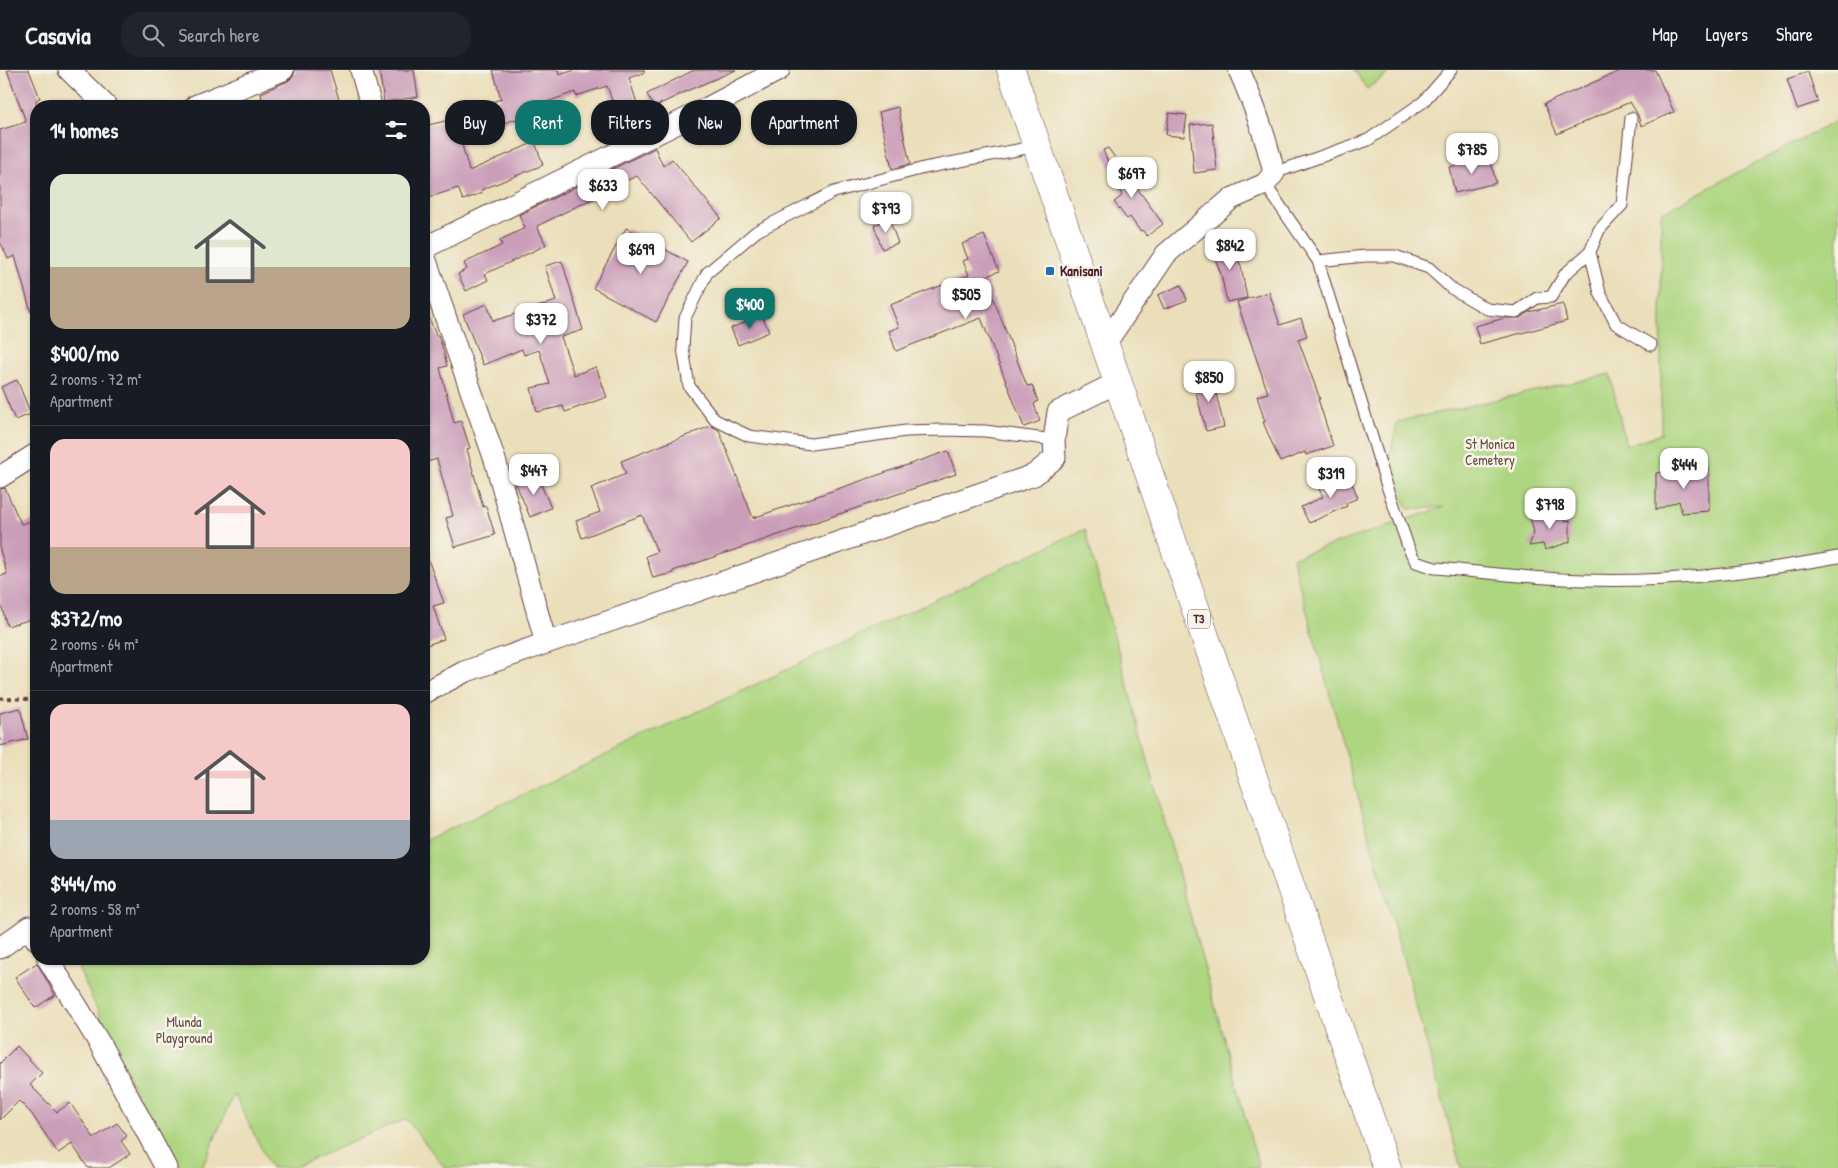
<!DOCTYPE html>
<meta charset="utf-8">
<style>
:root{--surface:#171b24;--page:#20242c;--text:#f1f3f6;--muted:#9ea1a6;--line:#363941;--accent:#0f766e}
body{margin:0;font-family:"Patrick Hand",sans-serif;background:var(--page);color:var(--text);height:100vh;display:flex;flex-direction:column;font-size:19px;white-space:nowrap}
*{box-sizing:border-box;margin:0}
p{font-size:16px;color:var(--muted)}
.icon{flex:none;width:28px;height:28px;fill:none;stroke:currentColor;stroke-width:2;stroke-linecap:round;stroke-linejoin:round}
.map{position:relative;flex:1;overflow:hidden}
.details{position:absolute;left:30px;top:30px;width:400px;height:865px;display:flex;flex-direction:column;background:var(--surface);border-radius:20px;box-shadow:0 1px 4px #0004}
.details>*{flex:none}
.hud{position:absolute;left:445px;top:30px;width:475px;height:45px;display:flex;gap:10px}
.price{position:absolute;translate:-50% -42px;padding:0 11px;border-radius:10px;background:#fff;color:#222;font-size:16px;line-height:32px;filter:drop-shadow(0 1px 2px #0008)}
.price::after{content:'';position:absolute;left:50%;top:30px;width:15px;height:11px;margin-left:-8px;background:inherit;clip-path:polygon(0 0,100% 0,50% 100%)}
.price.current{background:var(--accent);color:#fff}
ul{padding:0;list-style:none}
li{display:grid;align-content:center;gap:10px;height:265px;padding:0 20px}
li+li{border-top:1px solid var(--line)}
li span{display:grid;place-items:center;height:155px;border-radius:15px;color:#555}
li>.icon{margin-inline-start:auto}
span .icon{width:90px;height:90px;fill:#fffc;stroke-width:1}
li b{font-size:21px}
h2{display:flex;justify-content:space-between;align-items:center;height:60px;padding:0 20px;font-size:21px}
.tag{padding:0 18px;border-radius:20px;background:var(--surface);box-shadow:0 1px 4px #0004;font-size:18px;line-height:45px}
.tag.current{background:var(--accent);color:#fff}
header{display:flex;align-items:center;gap:30px;box-sizing:border-box;height:70px;padding:0 25px;background:var(--surface);border-bottom:1px solid var(--line)}
header strong{font-size:24px}
nav{display:flex;gap:28px;margin-inline-start:auto;font-size:18px}
.search{width:350px;height:45px;background:var(--page);display:flex;align-items:center;gap:12px;box-sizing:border-box;padding:0 18px;border-radius:20px;color:var(--muted);font-size:19px}
.map>svg:first-child{display:block}
.green{fill:#aed681;stroke:#7c7a56}
.building{fill:#ca9eb9}
.lines{fill:none;stroke-linecap:round;stroke-linejoin:round}
.service-casing{stroke:#623c40;stroke-width:13}
.minor-casing{stroke:#623c40;stroke-width:23}
.trunk-casing{stroke:#623c40;stroke-width:29}
.path{stroke:#623c40;stroke-width:3;stroke-dasharray:4 4;stroke-linecap:butt}
.service{stroke:#fff;stroke-width:11}
.minor{stroke:#fff;stroke-width:21}
.trunk{stroke:#fff;stroke-width:28}
.poi-dot{fill:#1f6fb2;stroke:#f7f3e8;stroke-width:2}
.labels{text-anchor:middle;stroke-width:5;stroke-linejoin:round;paint-order:stroke}
.shield{fill:#f7f3e8;stroke:#7e5f64;stroke-width:1}
.shield-label{font-size:12px;font-weight:bold;fill:#4a1f2b}
.poi-label{font-size:14px;font-weight:bold;fill:#4a1f2b;stroke:#f7f3e8;text-anchor:start}
.park-label{font-size:14px;fill:#634d40;stroke:#f7f3e8}
</style>
<header>
<strong>Casavia</strong>
<div class="search"><svg class="icon" aria-label="search" viewBox="0 0 24 24"><circle cx="10" cy="10" r="6"/><path d="M15 15l6 6"/></svg>Search here</div>
<nav><a>Map</a><a>Layers</a><a>Share</a></nav>
</header>
<div class="map">
<svg width="1838" height="1098" viewBox="0 0 1838 1098">
<rect width="100%" height="100%" fill="#f7f3e8"/>
<filter id="ink" filterUnits="userSpaceOnUse"><feTurbulence type="fractalNoise" baseFrequency=".02" numOctaves="2"/><feDisplacementMap in="SourceGraphic" scale="10" xChannelSelector="R" yChannelSelector="G"/><feConvolveMatrix kernelMatrix="1 2 1 2 8 2 1 2 1" color-interpolation-filters="sRGB"/></filter>
<filter id="wash" filterUnits="userSpaceOnUse"><feTurbulence type="fractalNoise" baseFrequency=".0096" numOctaves="4" result="noise"/><feDisplacementMap in="SourceGraphic" scale="20" xChannelSelector="R" yChannelSelector="G"/><feGaussianBlur stdDeviation="1.12" result="paint"/><feColorMatrix in="noise" values="0 0 0 0 0 0 0 0 0 0 0 0 0 0 0 0 0 1.4 0 .05"/><feComposite in="paint" operator="in"/></filter>
<g filter="url(#wash)">
<rect width="100%" height="100%" fill="#eadfba"/>
<path class="green" d="M 1354,0 L 1393,0 L 1367,19 Z
M 1838,50 L 1838,1098 L 1461,1098 L 1292,488 L 1444,437 L 1408,439 L 1388,398 L 1397,352 L 1610,304 L 1626,375 L 1661,364 L 1661,143 Z
M 1085,459 L 1259,1098 L 445,1098 L 406,1049 L 292,1098 L 271,1098 L 234,1024 L 202,1098 L 170,1098 L 74,889 L 424,889 L 424,771 Z"/>
<g id="blocks">
<path class="building" d="M 7,0 L 29,0 L 40,28 L 36,30 L 36,242 L 31,242 L 15,186 L 8,189 L 0,171 L 0,60 L 26,52 Z
M 295,0 L 330,0 L 341,36 L 263,36 L 261,23 L 288,11 L 293,7 Z
M 379,0 L 414,0 L 418,27 L 384,32 Z
M 493,0 L 558,0 L 559,5 L 575,0 L 644,0 L 644,3 L 629,8 L 642,49 L 621,57 L 607,16 L 576,26 L 575,22 L 524,40 L 526,46 L 460,67 L 469,101 L 535,72 L 543,95 L 481,120 L 482,123 L 463,130 L 458,118 L 424,129 L 424,56 L 458,48 L 456,44 L 501,29 Z
M 694,0 L 736,0 L 689,20 L 654,37 L 647,24 Z
M 1622,0 L 1655,0 L 1674,42 L 1641,56 L 1638,45 L 1630,32 L 1557,64 L 1544,34 Z
M 1808,2 L 1818,32 L 1797,39 L 1787,9 Z
M 898,37 L 910,94 L 892,99 L 879,42 Z
M 1169,43 L 1187,45 L 1184,67 L 1166,65 Z
M 1212,53 L 1217,100 L 1194,103 L 1190,55 Z
M 655,78 L 663,96 L 672,89 L 721,148 L 691,172 L 637,106 L 609,118 L 610,120 L 537,156 L 546,175 L 485,204 L 488,210 L 466,221 L 458,204 L 467,199 L 464,193 L 502,175 L 500,170 L 525,158 L 519,145 Z
M 1108,78 L 1163,154 L 1147,166 L 1142,160 L 1140,161 L 1130,147 L 1127,149 L 1114,132 L 1122,126 L 1103,80 Z
M 1490,87 L 1496,113 L 1455,123 L 1449,97 Z
M 889,149 L 898,173 L 882,179 L 874,155 Z
M 626,158 L 688,192 L 656,252 L 593,218 Z
M 984,165 L 999,201 L 985,207 L 1027,316 L 1032,315 L 1038,331 L 1034,334 L 1040,351 L 1024,357 L 981,248 L 896,281 L 889,261 L 899,257 L 890,235 L 969,205 L 963,191 L 968,189 L 962,174 Z
M 1231,170 L 1241,196 L 1247,228 L 1227,232 L 1221,204 L 1211,178 Z
M 562,191 L 583,260 L 561,267 L 574,305 L 596,297 L 607,327 L 565,342 L 563,336 L 537,342 L 531,318 L 550,314 L 539,280 L 524,285 L 522,279 L 483,295 L 463,244 L 487,234 L 493,251 L 556,231 L 545,196 Z
M 1181,215 L 1187,230 L 1164,239 L 1158,225 Z
M 1269,222 L 1280,255 L 1301,248 L 1307,266 L 1298,269 L 1320,329 L 1318,329 L 1333,376 L 1306,385 L 1305,382 L 1280,392 L 1263,352 L 1265,352 L 1257,326 L 1268,323 L 1237,232 Z
M 1563,234 L 1567,251 L 1480,274 L 1475,256 L 1505,248 L 1520,248 L 1529,242 Z
M 424,236 L 436,265 L 438,265 L 443,279 L 447,296 L 440,298 L 454,353 L 461,351 L 470,378 L 467,379 L 483,437 L 486,436 L 495,465 L 455,477 L 446,448 L 453,446 L 437,389 L 424,393 Z
M 762,245 L 769,262 L 738,275 L 731,258 Z
M 1212,306 L 1224,357 L 1206,361 L 1193,311 Z
M 17,310 L 31,344 L 15,350 L 1,317 Z
M 711,356 L 719,360 L 753,448 L 948,381 L 956,404 L 673,501 L 673,503 L 653,508 L 646,486 L 657,482 L 642,445 L 582,468 L 576,451 L 600,442 L 591,418 L 626,404 L 621,391 Z
M 1709,398 L 1709,441 L 1682,443 L 1679,431 L 1656,440 L 1656,403 Z
M 1348,403 L 1358,428 L 1346,433 L 1347,436 L 1309,453 L 1301,437 L 1323,427 L 1319,419 Z
M 537,405 L 551,438 L 530,447 L 516,414 Z
M 5,418 L 21,454 L 36,450 L 36,548 L 7,556 L 0,531 L 0,506 L 7,504 L 0,480 L 0,419 Z
M 1529,443 L 1564,443 L 1565,451 L 1570,450 L 1570,472 L 1545,480 L 1543,474 L 1529,476 L 1534,463 Z
M 424,484 L 426,484 L 444,533 L 433,536 L 444,569 L 424,576 Z
M 20,638 L 28,669 L 0,676 L 0,643 Z
M 37,893 L 55,925 L 35,938 L 15,907 Z
M 17,976 L 42,1003 L 30,1015 L 57,1042 L 70,1033 L 94,1068 L 117,1053 L 127,1066 L 121,1071 L 130,1084 L 109,1098 L 88,1098 L 72,1074 L 58,1083 L 31,1043 L 19,1031 L 0,1050 L 0,993 Z"/>
</g>
</g>
<g filter="url(#ink)">
<use href="#blocks" fill-opacity="0" stroke="#623c40" stroke-width="1"/>
<g class="lines">
<defs>
<path id="service" d="M 1631,48 L 1622,135 L 1599,160 L 1590,182 L 1600,223 L 1616,254 L 1651,275
M 1037,76 L 924,98 L 834,122 L 757,161 L 707,203 L 685,248 L 683,278 L 689,316 L 715,350 L 749,366 L 811,374 L 906,361 L 942,360 L 985,361 L 1054,370
M 1274,103 L 1368,70 L 1423,32 L 1451,0
M 1265,114 L 1318,191 L 1386,413 L 1409,479 L 1416,492 L 1435,498 C 1485,502 1534,509 1584,510 C 1669,513 1754,502 1838,487
M 1318,191 L 1365,186 L 1395,186 L 1429,198 L 1451,218 L 1487,239 L 1516,242 L 1537,228 L 1551,227 L 1565,204 L 1590,182"/>
<path id="minor" d="M 69,0 L 106,36
M 361,0 L 371,36
M 195,36 L 283,0
M 424,178 L 698,43 L 779,0
M 424,185 L 495,390 L 546,573
M 1105,274 L 1166,184 L 1231,129 L 1265,114 L 1274,103 C 1266,67 1254,34 1239,0
M 0,407 L 36,384
M 424,623 L 464,602 L 546,573 L 1034,405 L 1055,388 L 1054,370 L 1058,342 L 1118,312
M 0,878 L 29,857 L 36,869
M 48,889 L 100,974 L 166,1098"/>
<path id="trunk" d="M 1011,0 L 1387,1098"/>
</defs>
<use href="#service" class="service-casing"/>
<use href="#minor" class="minor-casing"/>
<use href="#trunk" class="trunk-casing"/>
<path class="path" d="M 0,628 L 36,630"/>
<use href="#service" class="service"/>
<use href="#minor" class="minor"/>
<use href="#trunk" class="trunk"/>
</g>
</g>
<rect class="poi-dot" x="1045" y="196" width="10" height="10" rx="2.5"/>
<g class="labels">
<rect class="shield" x="1188" y="539.5" width="22" height="19" rx="4"/>
<g class="shield-label">
<text x="1199" y="553">T3</text>
</g>
<g class="poi-label">
<text x="1060" y="206">Kanisani</text>
</g>
<g class="park-label">
<text x="1490" y="379">St Monica<tspan x="1490" dy="16">Cemetery</tspan></text>
<text x="184" y="957">Mlunda<tspan x="184" dy="16">Playground</tspan></text>
</g>
</g>
</svg>
<b class="price" style="left:1472px;top:105px">$785</b>
<b class="price" style="left:1132px;top:129px">$697</b>
<b class="price" style="left:603px;top:141px">$633</b>
<b class="price" style="left:886px;top:164px">$793</b>
<b class="price" style="left:1230px;top:201px">$842</b>
<b class="price" style="left:641px;top:205px">$699</b>
<b class="price" style="left:966px;top:250px">$505</b>
<b class="price current" style="left:750px;top:260px">$400</b>
<b class="price" style="left:541px;top:275px">$372</b>
<b class="price" style="left:1209px;top:333px">$850</b>
<b class="price" style="left:1684px;top:420px">$444</b>
<b class="price" style="left:534px;top:426px">$447</b>
<b class="price" style="left:1331px;top:429px">$319</b>
<b class="price" style="left:1550px;top:460px">$798</b>
<div class="hud">
<a class="tag">Buy</a>
<a class="tag current">Rent</a>
<a class="tag">Filters</a>
<a class="tag">New</a>
<a class="tag">Apartment</a>
</div>
<section class="details">
<h2>14 homes<svg class="icon" aria-label="filters" viewBox="0 0 24 24"><path d="M4 7h16M4 17h16"/><circle cx="9" cy="7" r="2"/><circle cx="15" cy="17" r="2"/></svg></h2>
<ul>
<li><span style="background:linear-gradient(#dfe7d0 60%,#b9a48a 0)"><svg class="icon" aria-label="home" viewBox="0 0 24 24"><path d="M3 11l9-7 9 7M6 9v11h12V9"/></svg></span><div><b>$400/mo</b><p>2 rooms · 72 m²</p><p>Apartment</p></div></li>
<li><span style="background:linear-gradient(#f6c9c9 70%,#b9a48a 0)"><svg class="icon" aria-label="home" viewBox="0 0 24 24"><path d="M3 11l9-7 9 7M6 9v11h12V9"/></svg></span><div><b>$372/mo</b><p>2 rooms · 64 m²</p><p>Apartment</p></div></li>
<li><span style="background:linear-gradient(#f6c9c9 75%,#9aa5b1 0)"><svg class="icon" aria-label="home" viewBox="0 0 24 24"><path d="M3 11l9-7 9 7M6 9v11h12V9"/></svg></span><div><b>$444/mo</b><p>2 rooms · 58 m²</p><p>Apartment</p></div></li>
</ul>
</section>
</div>
